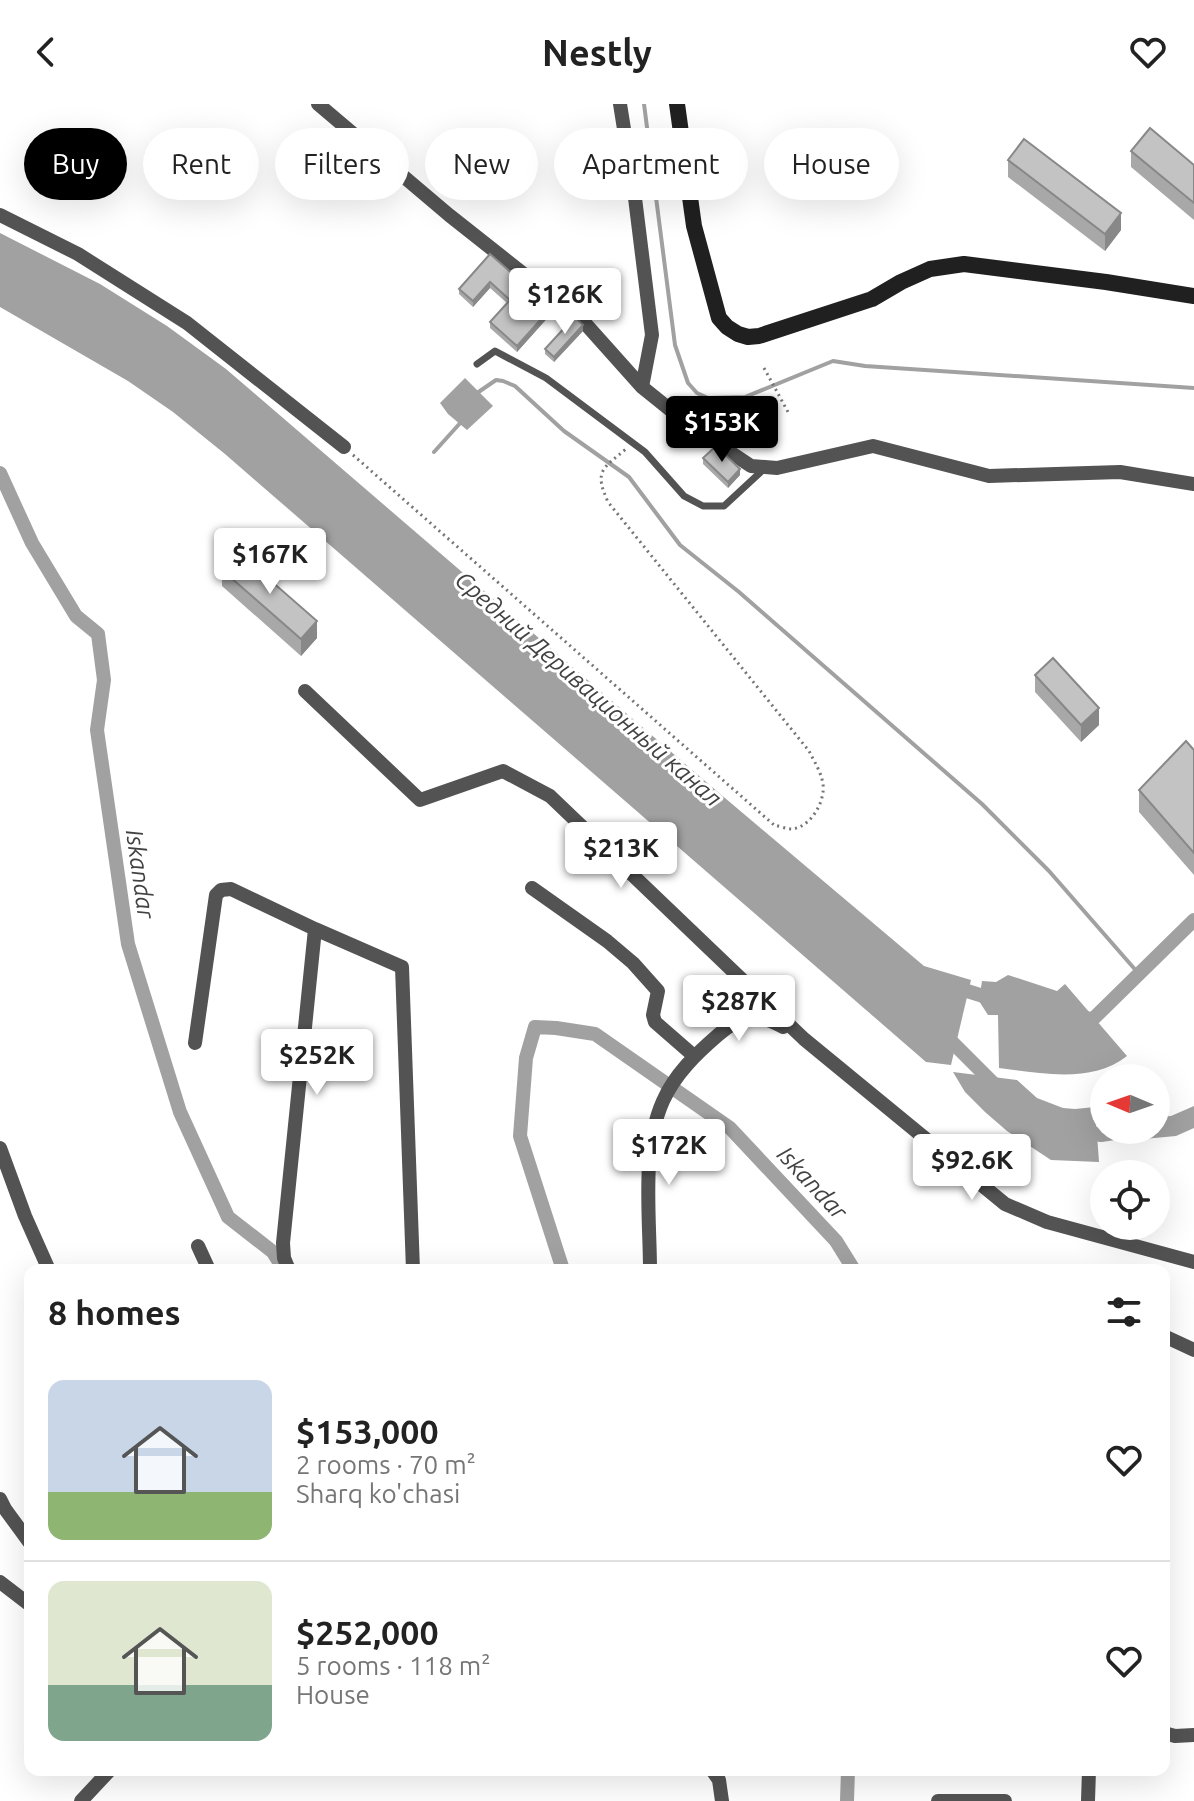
<!DOCTYPE html>
<meta charset="utf-8">
<style>
:root{--surface:#fff;--page:#f6f6f6;--text:#222;--muted:#767676;--line:#e0e0e0;--accent:#000}
body{margin:0;font-family:Ubuntu,sans-serif;background:var(--page);color:var(--text);height:100vh;display:flex;flex-direction:column;font-size:30px;white-space:nowrap}
*{box-sizing:border-box;margin:0}
p{font-size:26px;color:var(--muted)}
.icon{flex:none;width:44px;height:44px;fill:none;stroke:currentColor;stroke-width:2;stroke-linecap:round;stroke-linejoin:round}
.map{position:relative;flex:1;overflow:hidden}
.sheet{position:absolute;left:24px;top:1160px;width:1146px;height:512px;display:flex;flex-direction:column;background:var(--surface);border-radius:16px;box-shadow:0 8px 32px #0002}
.sheet>*{flex:none}
.guide{position:absolute;left:24px;top:24px;width:1146px;height:72px;display:flex;gap:16px}
.needle{width:52px;rotate:272deg}
.buttons{position:absolute;left:1090px;top:960px;display:grid;gap:16px}
.buttons a{display:grid;place-items:center;width:80px;height:80px;border-radius:50%;background:var(--surface);box-shadow:0 8px 32px #0002;font-size:40px}
.price{position:absolute;translate:-50% -68px;padding:0 18px;border-radius:8px;background:#fff;color:#222;font-size:26px;line-height:52px;filter:drop-shadow(0 2px 4px #0008)}
.price::after{content:'';position:absolute;left:50%;top:48px;width:24px;height:18px;margin-left:-12px;background:inherit;clip-path:polygon(0 0,100% 0,50% 100%)}
.price.selected{background:var(--accent);color:#fff}
ul{padding:0;list-style:none}
li{display:flex;align-items:center;gap:24px;height:200px;padding:0 24px}
li+li{border-top:2px solid var(--line)}
li span{display:grid;place-items:center;flex:none;width:224px;height:160px;border-radius:16px;color:#555}
li>.icon{margin-inline-start:auto}
span .icon{width:96px;height:96px;fill:#fffc;stroke-width:1}
li b{font-size:34px}
h2{display:flex;justify-content:space-between;align-items:center;height:96px;padding:0 24px;font-size:34px}
.chip{padding:0 28px;border-radius:36px;background:var(--surface);box-shadow:0 8px 32px #0002;font-size:28px;line-height:72px}
.chip.selected{background:var(--accent);color:#fff}
header{display:flex;justify-content:space-between;align-items:center;height:104px;padding:0 24px;background:var(--surface);font-size:36px;font-weight:700}
.map>svg:first-child{display:block}
.water{fill:#a1a1a1}
.lines{fill:none;stroke-linecap:round;stroke-linejoin:round}
.stream{stroke:#a1a1a1;stroke-width:4}
.canal{stroke:#a1a1a1;stroke-width:14}
.path{stroke:#757575;stroke-width:3;stroke-dasharray:2 4;stroke-linecap:butt}
.lane{stroke:#535353;stroke-width:7}
.street{stroke:#535353;stroke-width:14}
.secondary{stroke:#202020;stroke-width:16}
.wall{fill:#a8a8a8}
.shaded-wall{fill:#888}
.building{fill:#c3c3c3;stroke:#888;stroke-width:2}
.labels{text-anchor:middle;stroke-width:6;stroke-linejoin:round;paint-order:stroke}
.water-label{font-size:24px;font-style:italic;fill:#424242;stroke:#fff}
</style>
<header><svg class="icon" aria-label="back" viewBox="0 0 24 24"><path d="M15 5l-7 7 7 7"/></svg>Nestly<svg class="icon" aria-label="heart" viewBox="0 0 24 24"><path d="M12 20l-8-8c-3-5 5-10 8-4 3-6 11-1 8 4z"/></svg></header>
<div class="map">
<svg width="1194" height="1697" viewBox="0 0 1194 1697">
<rect width="100%" height="100%" fill="#fff"/>
<path class="water" d="M 0,129 L 100,180 L 167,222 L 226,265 L 712,683 L 924,862 L 971,876 L 951,961 L 926,958 L 225,350 L 173,308 L 128,277 L 0,203 Z
M 465,274 L 493,302 L 467,326 L 448,310 L 440,299 Z
M 1008,871 L 1057,887 L 1065,880 L 1127,952 C 1093,980 1039,969 999,964 L 998,911 L 988,911 L 979,897 L 982,877 L 996,878 Z
M 953,968 L 1017,976 L 1037,994 L 1063,1004 L 1075,1005 L 1095,1003 L 1099,1058 L 1051,1056 L 1007,1027 L 985,1008 L 965,988 Z
M 1194,1002 L 1194,1024 L 1176,1032 L 1122,1037 L 1121,1026 L 1156,1026 L 1156,1013 L 1171,1012 Z"/>
<g class="lines">
<path class="stream" d="M 644,0 L 675,241 L 688,279 L 697,289 L 708,294 L 745,293 L 833,257 L 865,262 L 1194,284
M 477,289 L 496,276 L 503,277 L 515,282 L 564,327 L 629,373 L 680,441 L 739,488 L 982,700 L 1049,767 L 1139,870
M 434,348 L 462,317"/>
<path class="canal" d="M 0,369 L 32,439 L 76,512 L 98,530 L 104,576 L 97,626 L 128,840 L 180,1008 L 228,1113 L 273,1148 L 284,1166
M 951,882 L 996,896
M 1075,913 L 1093,915 L 1194,816
M 943,929 L 999,985
M 1080,1027 L 1101,1031 L 1134,1026
M 563,1166 L 520,1032 L 526,954 L 535,923 L 556,924 L 595,930 L 730,1024 L 836,1137 L 854,1166
M 847,1697 L 848,1666"/>
<path class="path" d="M 764,264 L 788,308
M 353,351 L 774,721 C 779,722 787,725 792,725 C 809,723 821,704 823,688 C 825,674 815,659 809,647 L 608,398 C 594,367 602,365 626,345"/>
<path class="lane" d="M 477,260 L 495,247 L 546,274 L 645,348 L 684,392 L 703,402 L 724,402 L 765,364"/>
<path class="street" d="M 318,0 L 449,111 L 583,217 L 642,283 L 688,320 L 751,362 L 777,364 L 873,342 L 989,372 L 1120,368 L 1194,380
M 620,0 L 635,94 L 652,231 L 642,283
M 0,111 L 78,150 L 187,219 L 344,343
M 305,587 L 420,696 L 503,667 L 550,692 L 804,935 L 1005,1100 L 1047,1118 L 1194,1158
M 532,784 L 607,837 L 633,859 L 658,887 L 653,911 L 655,918 L 694,952
M 195,939 L 216,791 L 221,786 L 231,785 L 315,825 L 402,863 L 413,1166
M 0,1044 L 25,1112 L 49,1166
M 198,1142 L 209,1166
M 289,1166 L 284,1154 L 283,1139 L 315,825
M 650,1166 C 650,1113 641,1046 663,997 C 675,970 696,950 718,931 C 741,911 755,907 783,923
M 1164,1232 L 1194,1246
M 0,1395 L 5,1405 L 30,1439
M 0,1478 L 30,1501
M 1164,1629 L 1175,1632 L 1194,1631
M 712,1666 L 719,1676 L 722,1697
M 81,1697 L 110,1666
M 938,1697 L 1005,1697
M 1088,1697 L 1089,1666"/>
<path class="secondary" d="M 677,0 L 694,122 L 719,214 L 727,223 L 738,230 L 748,233 L 759,232 L 872,195 L 901,178 L 930,165 L 964,160 L 1106,178 L 1194,192"/>
</g>
<path class="wall" d="M 1131,47 L 1194,61 L 1194,116 L 1131,63 Z
M 1008,56 L 1121,126 L 1105,147 L 1008,73 Z
M 490,150 L 551,210 L 517,248 L 490,224 L 490,218 L 507,199 L 490,184 L 473,203 L 459,190 L 459,185 Z
M 565,217 L 583,227 L 554,258 L 545,250 L 545,245 L 565,223 Z
M 703,354 L 740,371 L 728,384 L 703,360 Z
M 222,466 L 317,534 L 301,552 L 222,482 Z
M 1035,571 L 1099,621 L 1081,638 L 1035,588 Z
M 1194,646 L 1194,771 L 1139,708 L 1139,686 Z"/>
<path class="shaded-wall" d="M 1121,109 L 1121,126 L 1105,147 L 1105,130 Z
M 490,178 L 490,184 L 473,203 L 473,197 Z
M 551,204 L 551,210 L 517,248 L 517,242 Z
M 583,221 L 583,227 L 554,258 L 554,253 Z
M 740,365 L 740,371 L 728,384 L 728,378 Z
M 317,517 L 317,534 L 301,552 L 301,535 Z
M 1099,604 L 1099,621 L 1081,638 L 1081,621 Z"/>
<path class="building" d="M 1150,24 L 1194,61 L 1194,99 L 1131,47 Z
M 1024,35 L 1121,109 L 1105,130 L 1008,56 Z
M 490,150 L 551,204 L 517,242 L 490,218 L 510,196 L 490,178 L 473,197 L 459,185 Z
M 572,210 L 583,221 L 554,253 L 545,245 L 568,220 L 565,217 Z
M 716,342 L 740,365 L 728,378 L 703,354 Z
M 238,448 L 317,517 L 301,535 L 222,466 Z
M 1053,554 L 1099,604 L 1081,621 L 1035,571 Z
M 1186,637 L 1194,646 L 1194,749 L 1139,686 Z"/>
<g class="labels">
<g class="water-label">
<text transform="translate(588 585) rotate(41)" y="8">Средний Деривационный канал</text>
<text transform="translate(140 770) rotate(82)" y="8">Iskandar</text>
<text transform="translate(812 1079) rotate(47)" y="8">Iskandar</text>
</g>
</g>
</svg>
<div class="buttons">
<a><svg class="needle" viewBox="-14 -14 28 28"><path d="M0-13l5 13h-10z" fill="#e53935"/><path d="M0 13l5-13h-10z" fill="#767676"/></svg></a>
<a><svg class="icon" aria-label="locate" viewBox="0 0 24 24"><circle cx="12" cy="12" r="6"/><path d="M12 2v4M12 18v4M2 12h4M18 12h4"/></svg></a>
</div>
<b class="price" style="left:565px;top:232px">$126K</b>
<b class="price selected" style="left:722px;top:360px">$153K</b>
<b class="price" style="left:270px;top:492px">$167K</b>
<b class="price" style="left:621px;top:786px">$213K</b>
<b class="price" style="left:739px;top:939px">$287K</b>
<b class="price" style="left:317px;top:993px">$252K</b>
<b class="price" style="left:669px;top:1083px">$172K</b>
<b class="price" style="left:972px;top:1098px">$92.6K</b>
<div class="guide">
<a class="chip selected">Buy</a>
<a class="chip">Rent</a>
<a class="chip">Filters</a>
<a class="chip">New</a>
<a class="chip">Apartment</a>
<a class="chip">House</a>
</div>
<section class="sheet">
<h2>8 homes<svg class="icon" aria-label="filters" viewBox="0 0 24 24"><path d="M4 7h16M4 17h16"/><circle cx="9" cy="7" r="2"/><circle cx="15" cy="17" r="2"/></svg></h2>
<ul>
<li><span style="background:linear-gradient(#c9d6e8 70%,#8fb573 0)"><svg class="icon" aria-label="home" viewBox="0 0 24 24"><path d="M3 11l9-7 9 7M6 9v11h12V9"/></svg></span><div><b>$153,000</b><p>2 rooms · 70 m²</p><p>Sharq ko'chasi</p></div><svg class="icon" aria-label="heart" viewBox="0 0 24 24"><path d="M12 20l-8-8c-3-5 5-10 8-4 3-6 11-1 8 4z"/></svg></li>
<li><span style="background:linear-gradient(#dfe7d0 65%,#7fa58c 0)"><svg class="icon" aria-label="home" viewBox="0 0 24 24"><path d="M3 11l9-7 9 7M6 9v11h12V9"/></svg></span><div><b>$252,000</b><p>5 rooms · 118 m²</p><p>House</p></div><svg class="icon" aria-label="heart" viewBox="0 0 24 24"><path d="M12 20l-8-8c-3-5 5-10 8-4 3-6 11-1 8 4z"/></svg></li>
</ul>
</section>
</div>
